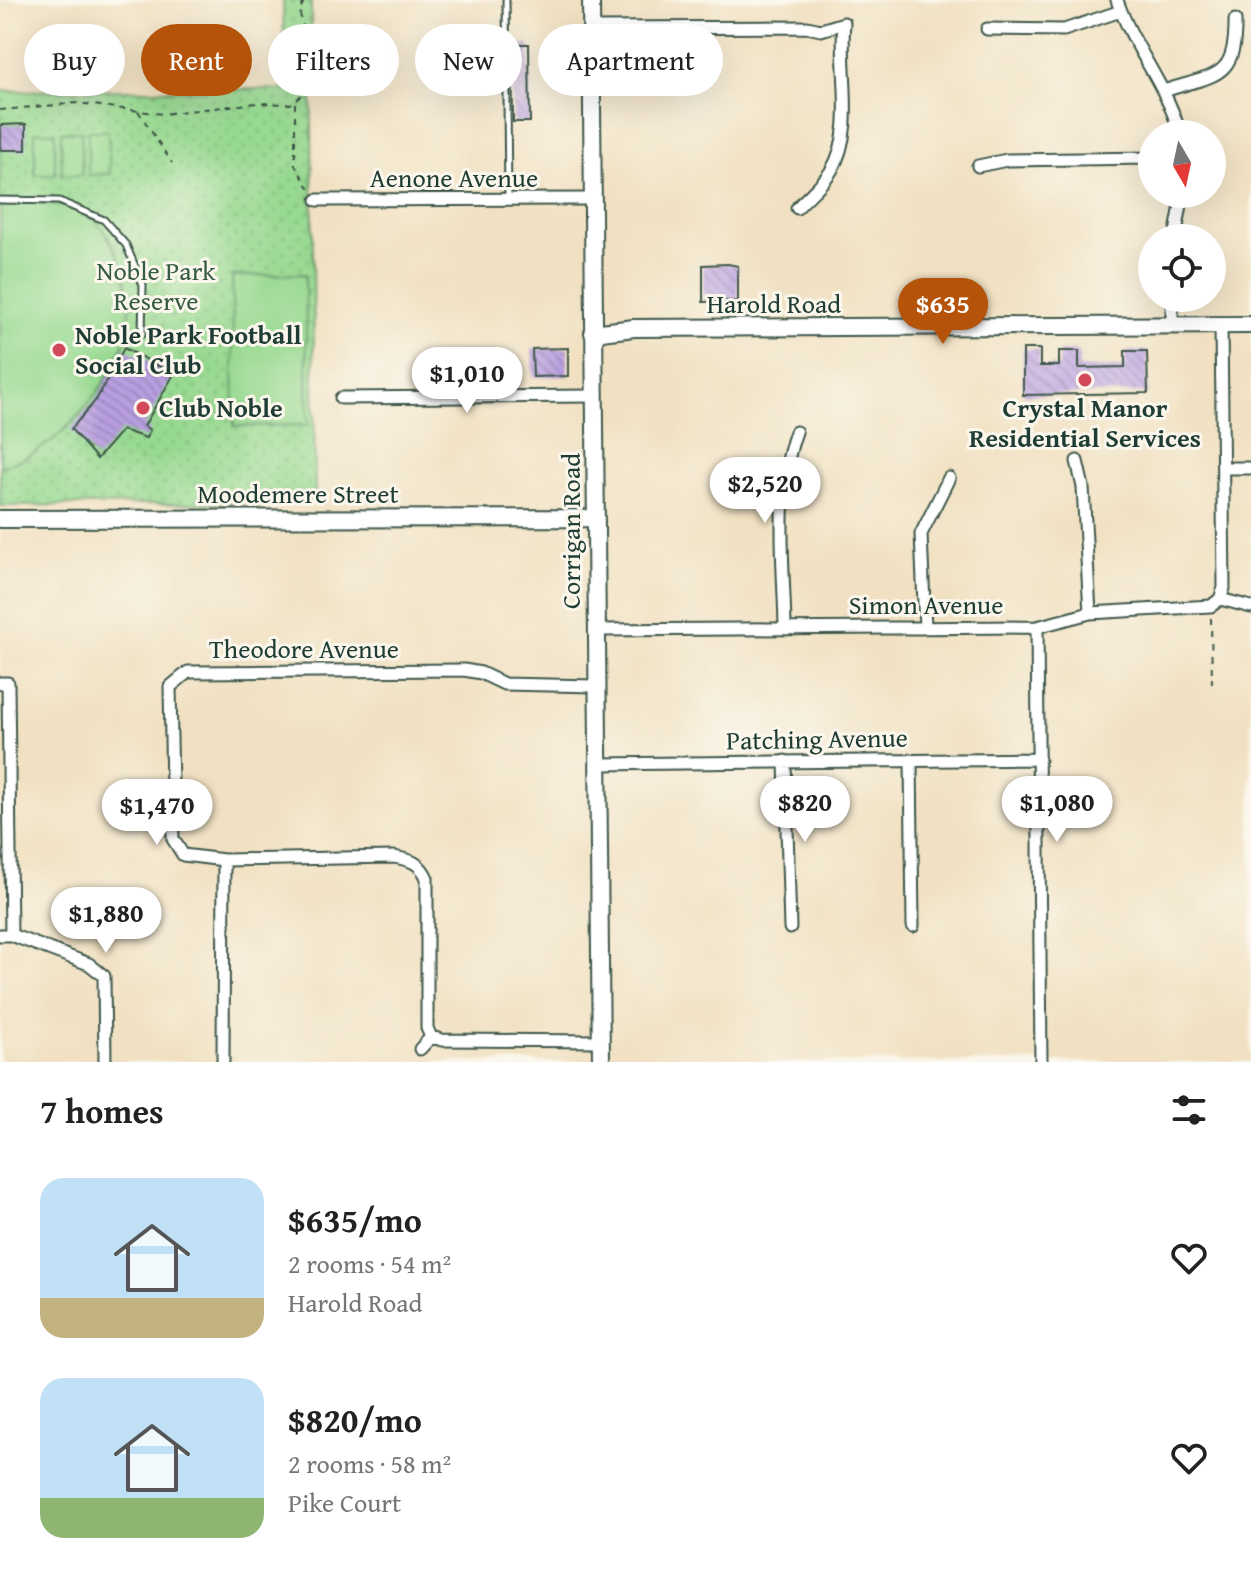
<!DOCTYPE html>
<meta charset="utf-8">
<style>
:root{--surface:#fff;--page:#f6f6f6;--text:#222;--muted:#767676;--accent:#b45309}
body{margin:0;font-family:"Gentium Book Plus",serif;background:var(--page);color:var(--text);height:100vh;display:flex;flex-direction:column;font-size:30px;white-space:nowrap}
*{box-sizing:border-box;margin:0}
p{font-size:26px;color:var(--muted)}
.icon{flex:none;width:44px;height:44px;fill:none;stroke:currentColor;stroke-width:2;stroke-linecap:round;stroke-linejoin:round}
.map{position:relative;height:1062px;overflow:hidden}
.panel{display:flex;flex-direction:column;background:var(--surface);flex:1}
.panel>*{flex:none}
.hud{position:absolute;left:24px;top:24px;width:800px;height:72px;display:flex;gap:16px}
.needle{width:52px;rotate:171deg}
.controls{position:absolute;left:1138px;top:120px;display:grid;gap:16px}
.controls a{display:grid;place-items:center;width:88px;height:88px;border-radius:50%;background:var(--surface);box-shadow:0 8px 32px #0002;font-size:40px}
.price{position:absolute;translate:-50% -68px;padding:0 18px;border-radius:28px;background:#fff;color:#222;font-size:26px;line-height:52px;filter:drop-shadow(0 2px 4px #0008)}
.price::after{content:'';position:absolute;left:50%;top:48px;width:24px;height:18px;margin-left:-12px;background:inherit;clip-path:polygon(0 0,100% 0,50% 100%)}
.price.current{background:var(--accent);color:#fff}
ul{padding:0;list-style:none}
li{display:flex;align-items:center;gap:24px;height:200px;padding:0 40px}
li span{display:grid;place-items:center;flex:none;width:224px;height:160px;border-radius:24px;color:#555}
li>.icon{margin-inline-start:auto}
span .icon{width:96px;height:96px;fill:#fffc;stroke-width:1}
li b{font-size:34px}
h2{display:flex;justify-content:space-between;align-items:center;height:96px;padding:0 40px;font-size:34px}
.tag{padding:0 28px;border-radius:36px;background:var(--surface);box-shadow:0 8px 32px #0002;font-size:28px;line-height:72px}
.tag.current{background:var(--accent);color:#fff}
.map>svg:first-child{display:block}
.green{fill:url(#green-dots);stroke:#5b8b62;stroke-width:2}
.pitch{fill:#97d990;stroke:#5b8b62;stroke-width:2}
.building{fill:url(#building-back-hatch)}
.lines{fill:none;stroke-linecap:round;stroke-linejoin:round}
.lane-casing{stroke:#3e5649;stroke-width:9}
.street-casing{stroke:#3e5649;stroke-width:15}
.secondary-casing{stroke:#3e5649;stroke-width:20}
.path{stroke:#3e5649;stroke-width:2;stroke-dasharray:6 6;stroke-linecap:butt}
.lane{stroke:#fff;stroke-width:5}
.street{stroke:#fff;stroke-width:11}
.secondary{stroke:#fff;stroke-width:16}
.poi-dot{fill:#d1495b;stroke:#fbf7ec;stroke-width:3}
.labels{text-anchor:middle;stroke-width:6;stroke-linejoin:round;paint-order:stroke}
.street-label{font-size:26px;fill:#1f3d34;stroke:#fbf7ec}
.park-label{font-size:26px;fill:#375c46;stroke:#fbf7ec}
.poi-label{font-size:26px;font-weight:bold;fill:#1f3d34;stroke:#fbf7ec;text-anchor:start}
</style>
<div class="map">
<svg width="1251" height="1062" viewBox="0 0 1251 1062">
<defs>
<pattern id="green-dots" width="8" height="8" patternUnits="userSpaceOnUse" patternTransform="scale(2)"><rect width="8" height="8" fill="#97d990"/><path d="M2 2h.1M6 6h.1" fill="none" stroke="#82bb7d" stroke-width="1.8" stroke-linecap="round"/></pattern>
<pattern id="building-back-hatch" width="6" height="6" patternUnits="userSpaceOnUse" patternTransform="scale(2)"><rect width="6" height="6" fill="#b99fe0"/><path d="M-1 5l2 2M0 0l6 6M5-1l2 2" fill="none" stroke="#9683b6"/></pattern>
</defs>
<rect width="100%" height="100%" fill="#fbf7ec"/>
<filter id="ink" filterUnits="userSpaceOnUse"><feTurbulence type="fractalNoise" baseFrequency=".0125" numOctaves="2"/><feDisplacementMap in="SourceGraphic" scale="16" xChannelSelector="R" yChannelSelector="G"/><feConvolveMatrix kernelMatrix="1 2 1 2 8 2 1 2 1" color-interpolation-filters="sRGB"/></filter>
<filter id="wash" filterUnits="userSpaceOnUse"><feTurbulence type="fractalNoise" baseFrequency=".006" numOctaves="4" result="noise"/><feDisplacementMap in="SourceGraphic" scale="32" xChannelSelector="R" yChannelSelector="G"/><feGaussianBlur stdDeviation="1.8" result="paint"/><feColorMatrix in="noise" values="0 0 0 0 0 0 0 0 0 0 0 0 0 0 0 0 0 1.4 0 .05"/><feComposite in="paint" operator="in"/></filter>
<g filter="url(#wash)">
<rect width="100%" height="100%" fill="#f1e1c2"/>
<path class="green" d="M 283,0 L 311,0 L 315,502 L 0,506 L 0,91 L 285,89 Z"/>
<path class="pitch" d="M 81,131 L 82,175 L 62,175 L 61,132 Z
M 88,131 L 108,131 L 110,174 L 88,175 Z
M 35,132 L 55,132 L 55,175 L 35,175 Z
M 29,201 C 51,204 74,205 93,219 C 104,228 111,242 117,254 C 126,275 133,310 127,333 C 111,387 57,453 0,467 L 0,207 Z
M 305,274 L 308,425 L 234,426 L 232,276 Z"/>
<g id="blocks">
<path class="building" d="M 512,44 L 529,44 L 530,122 L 513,122 Z
M 26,124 L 26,150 L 1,150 L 1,125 Z
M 728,264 L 738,266 L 738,301 L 703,302 L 703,265 Z
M 124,348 L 174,374 L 144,426 L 150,430 L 146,438 L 122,430 L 97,459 L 71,429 L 96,400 Z
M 568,348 L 568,376 L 533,377 L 532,349 Z
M 1023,349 L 1040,349 L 1040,366 L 1059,366 L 1059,351 L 1079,351 L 1079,368 L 1125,367 L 1125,351 L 1147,351 L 1148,393 L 1023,395 Z"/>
</g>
</g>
<g filter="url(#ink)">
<use href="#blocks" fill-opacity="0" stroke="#3e5649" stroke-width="2"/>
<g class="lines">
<defs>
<path id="lane" d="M 506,0 L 508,199
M 0,200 L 59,201 L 104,220 L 126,245 L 143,285 L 142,334"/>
<path id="street" d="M 1117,0 C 1133,48 1167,85 1180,134
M 592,28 L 807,27 L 821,30 L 844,23 C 839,69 857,129 831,171 C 823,184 808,196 797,208
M 987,29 L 1064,30 L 1121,11
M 1164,91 C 1215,74 1236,80 1235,20
M 978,166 L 1007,160 L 1152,158
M 317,200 L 592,199
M 1175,238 L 1183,194
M 1172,325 L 1172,298
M 341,398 L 594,396
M 1077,461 L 1083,487 L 1090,613
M 1223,468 L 1251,468
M 1220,599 L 1224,588 L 1221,325
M 785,627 C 784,563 774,493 796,432
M 1037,627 L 1041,1062
M 925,628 L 921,534 L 949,478
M 596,630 L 1037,627 L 1090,613 L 1211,606 L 1220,599 L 1251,607
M 0,683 L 8,683 L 11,935
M 595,686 L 504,684 L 481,673 L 464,670 L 188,672 L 170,687 L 173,839 L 183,855 L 224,860 L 394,857 C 410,860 420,862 427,878 L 427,1028 L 431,1037 L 442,1040 L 600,1041
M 911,760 L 913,926
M 785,761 L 790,928
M 597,764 L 1039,759
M 0,935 L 11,935 L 89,964 L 104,976 L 105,1062
M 420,1049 L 431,1037
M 223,1062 L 224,860"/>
<path id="secondary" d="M 591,0 L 601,1062
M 593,333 L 634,328 L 1251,325
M 0,519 L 595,518"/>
</defs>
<use href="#lane" class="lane-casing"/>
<use href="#street" class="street-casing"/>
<use href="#secondary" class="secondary-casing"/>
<path class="path" d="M 295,103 L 295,165 L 311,191
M 0,110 L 78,103 L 162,114 L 257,103 L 290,104 C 319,92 306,34 299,11 L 305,0
M 138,111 L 172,163
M 1211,618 L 1212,685"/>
<use href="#lane" class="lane"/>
<use href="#street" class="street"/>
<use href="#secondary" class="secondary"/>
</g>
</g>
<g class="poi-dot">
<circle cx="59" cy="350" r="8"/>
<circle cx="1085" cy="380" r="8"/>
<circle cx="143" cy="408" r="8"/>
</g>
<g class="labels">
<g class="street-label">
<text x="454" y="187">Aenone Avenue</text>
<text x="774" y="313">Harold Road</text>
<text x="298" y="503">Moodemere Street</text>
<text transform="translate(571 531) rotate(-90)" y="9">Corrigan Road</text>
<text x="926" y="614">Simon Avenue</text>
<text x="304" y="658">Theodore Avenue</text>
<text transform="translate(817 739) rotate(-1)" y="9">Patching Avenue</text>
</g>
<g class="park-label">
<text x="156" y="280">Noble Park<tspan x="156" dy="30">Reserve</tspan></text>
</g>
<g class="poi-label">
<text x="75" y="344">Noble Park Football<tspan x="75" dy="30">Social Club</tspan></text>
<text x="159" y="417">Club Noble</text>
<text x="1085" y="417" text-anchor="middle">Crystal Manor<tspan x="1085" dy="30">Residential Services</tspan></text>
</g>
</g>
</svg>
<div class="controls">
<a><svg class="needle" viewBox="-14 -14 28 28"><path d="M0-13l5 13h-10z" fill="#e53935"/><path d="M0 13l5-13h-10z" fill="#767676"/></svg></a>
<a><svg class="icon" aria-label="locate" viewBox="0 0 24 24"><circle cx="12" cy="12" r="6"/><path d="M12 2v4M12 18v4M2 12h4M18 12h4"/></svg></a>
</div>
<b class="price current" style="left:943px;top:346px">$635</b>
<b class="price" style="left:467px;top:415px">$1,010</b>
<b class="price" style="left:765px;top:525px">$2,520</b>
<b class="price" style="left:805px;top:844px">$820</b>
<b class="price" style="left:1057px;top:844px">$1,080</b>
<b class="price" style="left:157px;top:847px">$1,470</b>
<b class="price" style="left:106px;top:955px">$1,880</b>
<div class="hud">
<a class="tag">Buy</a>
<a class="tag current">Rent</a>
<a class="tag">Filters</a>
<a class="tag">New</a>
<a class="tag">Apartment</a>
</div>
</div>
<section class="panel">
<h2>7 homes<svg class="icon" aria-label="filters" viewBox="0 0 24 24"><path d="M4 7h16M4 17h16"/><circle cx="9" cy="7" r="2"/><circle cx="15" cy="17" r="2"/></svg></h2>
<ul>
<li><span style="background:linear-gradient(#bfe0f5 75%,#c2b280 0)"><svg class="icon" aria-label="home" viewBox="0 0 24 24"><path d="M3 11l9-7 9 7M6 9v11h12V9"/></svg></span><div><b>$635/mo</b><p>2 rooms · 54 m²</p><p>Harold Road</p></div><svg class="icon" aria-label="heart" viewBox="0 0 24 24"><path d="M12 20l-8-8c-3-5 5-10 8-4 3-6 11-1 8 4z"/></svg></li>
<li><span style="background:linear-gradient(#bfe0f5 75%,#8fb573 0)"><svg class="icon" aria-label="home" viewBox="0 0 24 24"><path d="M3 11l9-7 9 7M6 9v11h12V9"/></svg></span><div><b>$820/mo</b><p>2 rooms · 58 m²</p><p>Pike Court</p></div><svg class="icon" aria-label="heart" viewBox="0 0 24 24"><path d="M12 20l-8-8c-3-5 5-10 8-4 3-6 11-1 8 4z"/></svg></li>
</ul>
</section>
